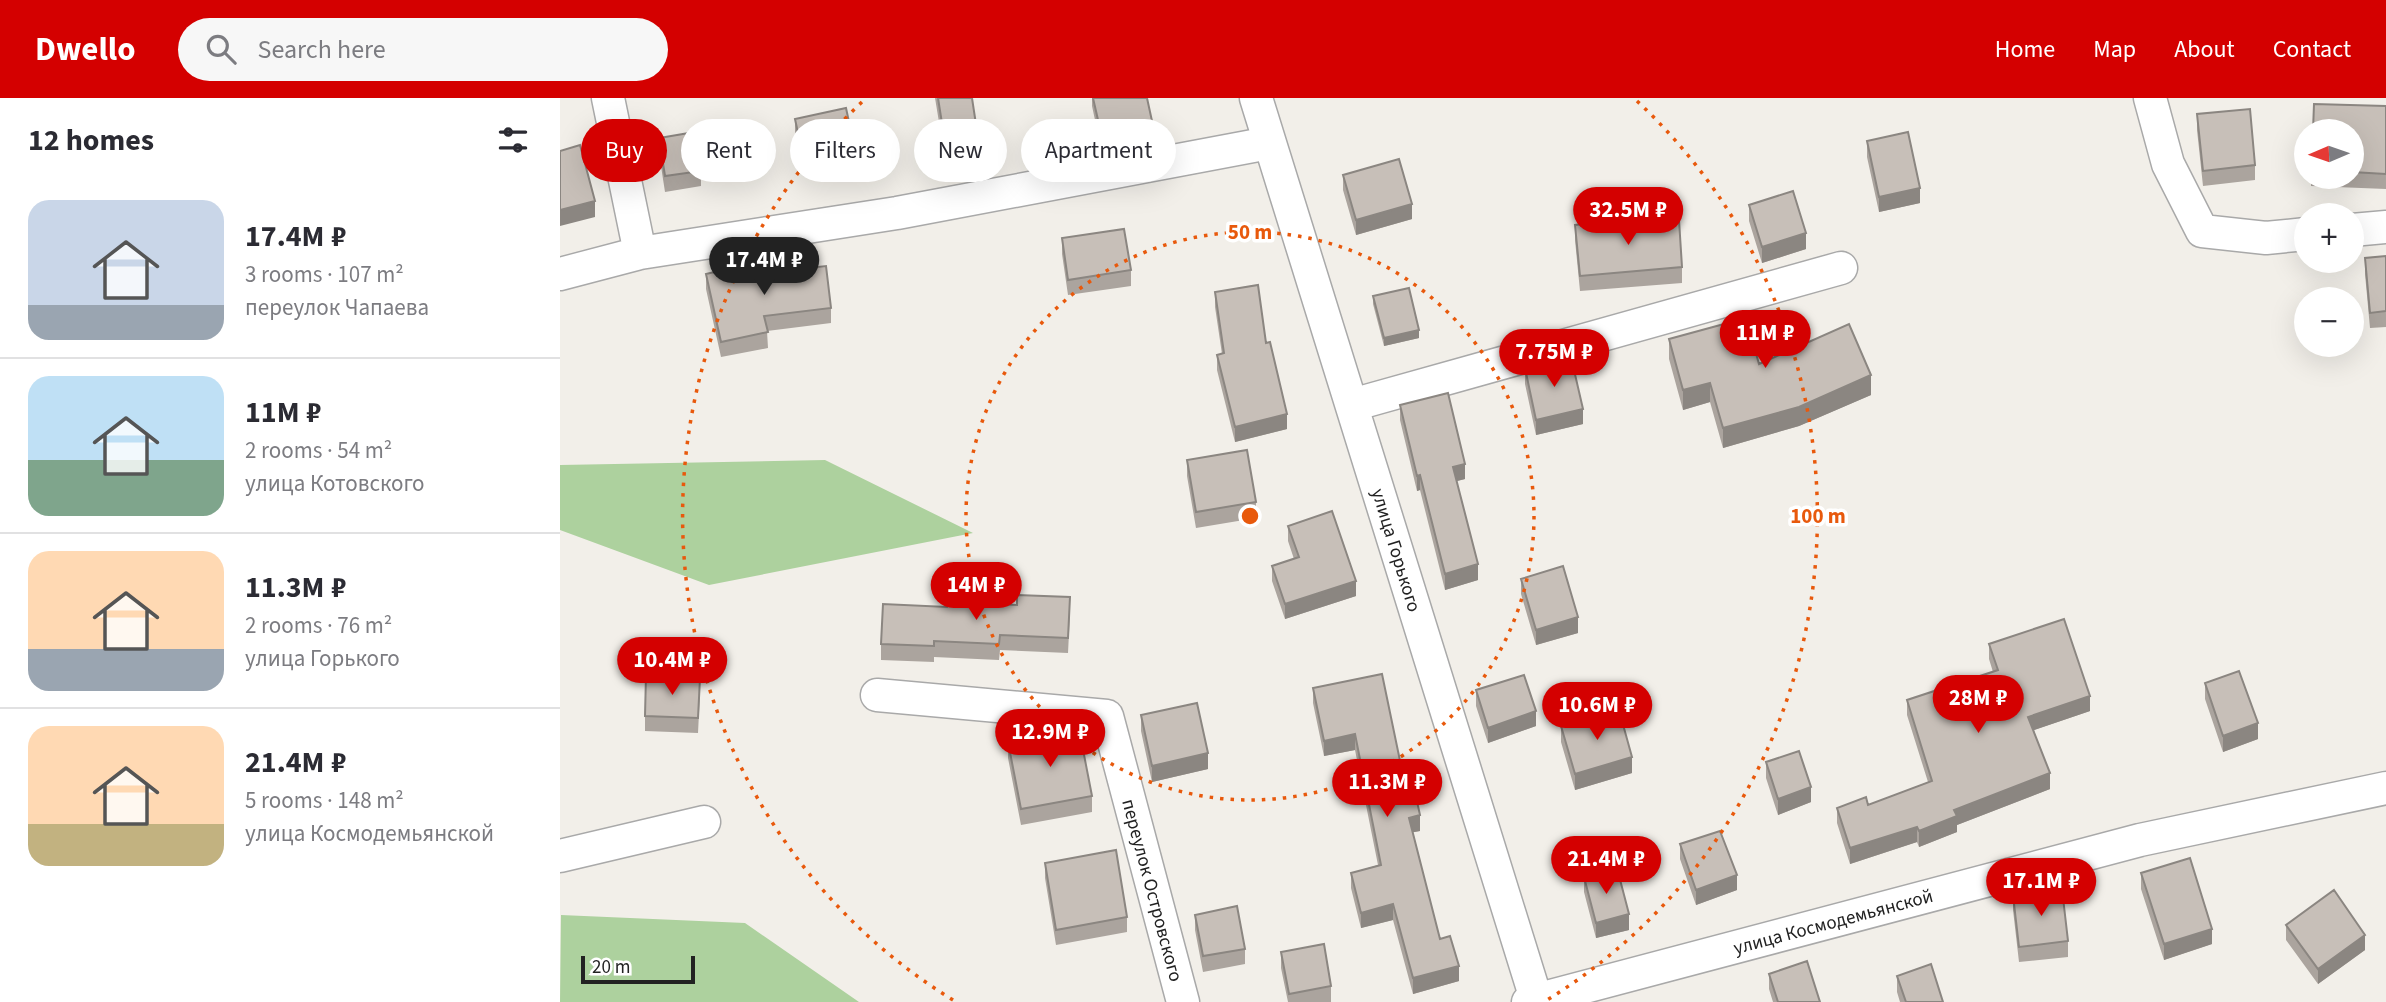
<!DOCTYPE html>
<meta charset="utf-8">
<style>
:root{--surface:#fff;--page:#f7f7f7;--text:#2b2b33;--muted:#7c7c81;--line:#e1e1e2;--accent:#d40000}
body{margin:0;font-family:"Source Sans 3",sans-serif;background:var(--page);color:var(--text);height:100vh;display:flex;flex-direction:column;font-size:26px;white-space:nowrap}
*{box-sizing:border-box;margin:0}
p{font-size:23px;color:var(--muted)}
.icon{flex:none;width:38px;height:38px;fill:none;stroke:currentColor;stroke-width:2;stroke-linecap:round;stroke-linejoin:round}
.map{position:relative;flex:1;overflow:hidden}
.panel{display:flex;flex-direction:column;background:var(--surface);width:560px}
.panel>*{flex:none}
.banner{position:absolute;left:21px;top:21px;width:665px;height:63px;display:flex;gap:14px}
.needle{width:46px;rotate:268deg}
.controls{position:absolute;left:1734px;top:21px;display:grid;gap:14px}
.controls a{display:grid;place-items:center;width:70px;height:70px;border-radius:50%;background:var(--surface);box-shadow:0 7px 28px #0002;font-size:35px}
.scale{position:absolute;left:21px;bottom:18px;width:114px;box-sizing:border-box;padding-left:7px;border:4px solid #222;border-top:0;font-size:19px;line-height:24px;white-space:nowrap;color:#222;-webkit-text-stroke:5px #fff;paint-order:stroke}
.price{position:absolute;translate:-50% -60px;padding:0 16px;border-radius:24px;background:var(--accent);color:#fff;font-size:23px;line-height:46px;filter:drop-shadow(0 2px 4px #0008)}
.price::after{content:'';position:absolute;left:50%;top:42px;width:21px;height:16px;margin-left:-10px;background:inherit;clip-path:polygon(0 0,100% 0,50% 100%)}
.price.active{background:#222;color:#fff}
ul{padding:0;list-style:none}
li{display:flex;align-items:center;gap:21px;height:175px;padding:0 28px}
li+li{border-top:2px solid var(--line)}
li span{display:grid;place-items:center;flex:none;width:196px;height:140px;border-radius:21px;color:#555}
li>.icon{margin-inline-start:auto}
span .icon{width:84px;height:84px;fill:#fffc;stroke-width:1}
li b{font-size:30px}
h2{display:flex;justify-content:space-between;align-items:center;height:84px;padding:0 28px;font-size:30px}
.chip{padding:0 24px;border-radius:32px;background:var(--surface);box-shadow:0 7px 28px #0002;font-size:24px;line-height:63px}
.chip.active{background:var(--accent);color:#fff}
header{display:flex;align-items:center;gap:42px;box-sizing:border-box;height:98px;padding:0 35px;background:var(--accent);color:#fff}
header strong{font-size:33px}
nav{display:flex;gap:38px;margin-inline-start:auto;font-size:24px}
.search{width:490px;height:63px;background:var(--page);display:flex;align-items:center;gap:18px;box-sizing:border-box;padding:0 24px;border-radius:38px;color:var(--muted);font-size:26px}
main{display:flex;flex:1;min-height:0}
.map>svg:first-child{display:block}
.forest{fill:#add19e}
.lines{fill:none;stroke-linecap:round;stroke-linejoin:round}
.street-casing{stroke:#a9a9a9;stroke-width:35}
.street{stroke:#fff;stroke-width:32}
.wall{fill:#aba49e}
.shaded-wall{fill:#8b8681}
.building{fill:#c7bfb8;stroke:#8b8681;stroke-width:2}
.ring{fill:none;stroke:#e8590c;stroke-width:3.5;stroke-dasharray:3.5 7}
.labels{text-anchor:middle;stroke-width:7;stroke-linejoin:round;paint-order:stroke}
.street-label{font-size:19px;fill:#222;stroke:#fff}
.centre{fill:#e8590c;stroke:#fff;stroke-width:3.5}
.ring-label{font-size:21px;text-anchor:middle;font-weight:bold;fill:#e8590c;stroke:#fff;stroke-width:7;stroke-linejoin:round;paint-order:stroke}
</style>
<header>
<strong>Dwello</strong>
<div class="search"><svg class="icon" aria-label="search" viewBox="0 0 24 24"><circle cx="10" cy="10" r="6"/><path d="M15 15l6 6"/></svg>Search here</div>
<nav><a>Home</a><a>Map</a><a>About</a><a>Contact</a></nav>
</header>
<main>
<section class="panel">
<h2>12 homes<svg class="icon" aria-label="filters" viewBox="0 0 24 24"><path d="M4 7h16M4 17h16"/><circle cx="9" cy="7" r="2"/><circle cx="15" cy="17" r="2"/></svg></h2>
<ul>
<li><span style="background:linear-gradient(#c9d6e8 75%,#9aa5b1 0)"><svg class="icon" aria-label="home" viewBox="0 0 24 24"><path d="M3 11l9-7 9 7M6 9v11h12V9"/></svg></span><div><b>17.4M ₽</b><p>3 rooms · 107 m²</p><p>переулок Чапаева</p></div></li>
<li><span style="background:linear-gradient(#bfe0f5 60%,#7fa58c 0)"><svg class="icon" aria-label="home" viewBox="0 0 24 24"><path d="M3 11l9-7 9 7M6 9v11h12V9"/></svg></span><div><b>11M ₽</b><p>2 rooms · 54 m²</p><p>улица Котовского</p></div></li>
<li><span style="background:linear-gradient(#ffd9b3 70%,#9aa5b1 0)"><svg class="icon" aria-label="home" viewBox="0 0 24 24"><path d="M3 11l9-7 9 7M6 9v11h12V9"/></svg></span><div><b>11.3M ₽</b><p>2 rooms · 76 m²</p><p>улица Горького</p></div></li>
<li><span style="background:linear-gradient(#ffd9b3 70%,#c2b280 0)"><svg class="icon" aria-label="home" viewBox="0 0 24 24"><path d="M3 11l9-7 9 7M6 9v11h12V9"/></svg></span><div><b>21.4M ₽</b><p>5 rooms · 148 m²</p><p>улица Космодемьянской</p></div></li>
</ul>
</section>
<div class="map">
<svg width="1826" height="904" viewBox="0 0 1826 904">
<rect width="100%" height="100%" fill="#f2efe9"/>
<path class="forest" d="M 265,362 L 413,435 L 149,487 L 0,432 L 0,367 Z
M 1,817 L 185,825 L 299,904 L 0,904 Z"/>
<g class="lines">
<defs>
<path id="street" d="M 48,0 L 80,155
M 696,0 L 977,904
M 1590,0 L 1608,66 L 1642,133 L 1706,140 L 1746,136
M 1792,132 L 1826,129
M 0,176 L 80,155 L 337,115 L 709,45
M 792,307 L 1281,170
M 317,597 L 547,618 L 623,904
M 0,758 L 144,724
M 968,904 L 1580,742 L 1826,690"/>
</defs>
<use href="#street" class="street-casing"/>
<use href="#street" class="street"/>
</g>
<path class="wall" d="M 375,0 L 412,0 L 417,33 L 417,48 L 384,54 Z
M 532,0 L 587,0 L 592,39 L 541,50 L 532,8 Z
M 1826,8 L 1826,91 L 1751,88 L 1751,79 L 1792,79 L 1792,33 Z
M 1637,16 L 1695,67 L 1695,82 L 1643,88 L 1637,32 Z
M 235,21 L 295,68 L 244,79 L 235,36 Z
M 99,40 L 141,73 L 141,88 L 105,94 L 99,55 Z
M 1307,43 L 1360,105 L 1319,114 L 1307,59 Z
M 783,77 L 852,121 L 796,137 L 783,92 Z
M 1189,107 L 1246,151 L 1202,165 L 1189,123 Z
M 1064,125 L 1122,169 L 1122,185 L 1020,193 L 1015,142 L 1015,127 Z
M 502,140 L 571,172 L 571,188 L 508,197 L 502,156 Z
M 1826,158 L 1826,229 L 1810,230 L 1805,176 L 1805,160 Z
M 146,176 L 195,176 L 271,210 L 271,225 L 207,233 L 208,250 L 161,259 L 146,191 Z
M 655,194 L 706,245 L 727,331 L 675,344 L 657,272 L 657,257 L 662,256 L 655,209 Z
M 813,198 L 859,240 L 824,248 L 813,206 Z
M 1109,241 L 1199,266 L 1311,297 L 1239,328 L 1163,350 L 1150,304 L 1123,312 L 1109,261 Z
M 965,270 L 1023,326 L 976,337 L 965,286 Z
M 840,307 L 905,381 L 897,383 L 918,482 L 885,492 L 860,392 L 857,393 L 840,322 Z
M 627,362 L 696,404 L 696,420 L 636,430 L 627,378 Z
M 728,428 L 796,498 L 725,521 L 712,483 L 712,468 L 734,461 L 728,443 Z
M 961,481 L 1018,535 L 976,547 L 961,496 Z
M 510,515 L 508,555 L 440,552 L 439,562 L 374,559 L 374,564 L 321,562 L 321,546 Z
M 1429,546 L 1530,613 L 1474,632 L 1490,691 L 1397,727 L 1397,734 L 1359,749 L 1357,744 L 1290,766 L 1277,725 L 1277,710 L 1308,707 L 1368,684 L 1347,617 L 1347,602 L 1433,574 L 1429,561 Z
M 1645,585 L 1698,641 L 1663,654 L 1645,601 Z
M 753,590 L 844,682 L 860,733 L 853,734 L 880,841 L 899,883 L 853,896 L 833,822 L 801,830 L 791,790 L 791,775 L 818,767 L 795,652 L 764,658 L 753,605 Z
M 916,592 L 976,628 L 928,645 L 916,608 Z
M 140,595 L 138,635 L 85,633 L 85,618 Z
M 581,617 L 648,671 L 592,684 L 581,633 Z
M 1001,628 L 1072,675 L 1015,692 L 1001,644 Z
M 448,644 L 532,698 L 532,714 L 461,727 L 448,660 Z
M 1206,664 L 1251,704 L 1218,717 L 1206,680 Z
M 1120,746 L 1177,792 L 1136,807 L 1120,761 Z
M 485,765 L 567,819 L 567,834 L 496,847 L 485,780 Z
M 1581,775 L 1652,846 L 1604,862 L 1581,791 Z
M 1024,779 L 1069,832 L 1036,840 L 1024,794 Z
M 1453,797 L 1508,843 L 1508,859 L 1459,864 L 1453,812 Z
M 635,817 L 685,851 L 685,866 L 643,874 L 635,832 Z
M 1726,827 L 1805,852 L 1758,886 L 1726,842 Z
M 721,854 L 771,888 L 771,904 L 728,904 L 721,870 Z
M 1209,876 L 1260,904 L 1213,904 L 1209,891 Z
M 1337,878 L 1383,904 L 1340,904 L 1337,894 Z"/>
<path class="shaded-wall" d="M 592,23 L 592,39 L 541,50 L 541,35 Z
M 295,52 L 295,68 L 244,79 L 244,63 Z
M 1360,90 L 1360,105 L 1319,114 L 1319,99 Z
M 35,103 L 35,119 L 0,128 L 0,112 Z
M 852,106 L 852,121 L 796,137 L 796,122 Z
M 1246,135 L 1246,151 L 1202,165 L 1202,149 Z
M 859,232 L 859,240 L 824,248 L 824,240 Z
M 1311,277 L 1311,297 L 1239,328 L 1163,350 L 1163,330 Z
M 1150,285 L 1150,304 L 1123,312 L 1123,292 Z
M 1023,311 L 1023,326 L 976,337 L 976,322 Z
M 727,316 L 727,331 L 675,344 L 675,329 Z
M 905,366 L 905,381 L 893,384 L 893,369 Z
M 860,377 L 860,392 L 857,393 L 857,378 Z
M 918,466 L 918,482 L 885,492 L 885,476 Z
M 796,483 L 796,498 L 725,521 L 725,506 Z
M 1018,519 L 1018,535 L 976,547 L 976,532 Z
M 1530,598 L 1530,613 L 1468,634 L 1468,619 Z
M 976,613 L 976,628 L 928,645 L 928,630 Z
M 1698,625 L 1698,641 L 1663,654 L 1663,638 Z
M 795,636 L 795,652 L 764,658 L 764,643 Z
M 648,655 L 648,671 L 592,684 L 592,668 Z
M 1072,659 L 1072,675 L 1015,692 L 1015,676 Z
M 1490,675 L 1490,691 L 1397,727 L 1397,734 L 1359,749 L 1359,733 L 1394,712 Z
M 1251,689 L 1251,704 L 1218,717 L 1218,701 Z
M 860,717 L 860,733 L 849,735 L 849,720 Z
M 1357,729 L 1357,744 L 1290,766 L 1290,750 Z
M 1177,777 L 1177,792 L 1136,807 L 1136,792 Z
M 833,806 L 833,822 L 801,830 L 801,815 Z
M 1069,816 L 1069,832 L 1036,840 L 1036,825 Z
M 1652,831 L 1652,846 L 1604,862 L 1604,846 Z
M 1805,837 L 1805,852 L 1758,886 L 1758,871 Z
M 899,868 L 899,883 L 853,896 L 853,880 Z"/>
<path class="building" d="M 378,0 L 412,0 L 417,33 L 384,38 Z
M 533,0 L 587,0 L 592,23 L 541,35 Z
M 1754,6 L 1826,8 L 1826,76 L 1792,74 L 1792,33 L 1753,33 Z
M 286,10 L 295,52 L 244,63 L 235,21 Z
M 1690,11 L 1695,67 L 1643,73 L 1637,16 Z
M 135,34 L 141,73 L 105,78 L 99,40 Z
M 1348,34 L 1360,90 L 1319,99 L 1307,43 Z
M 20,47 L 35,103 L 0,112 L 0,53 Z
M 839,61 L 852,106 L 796,122 L 783,77 Z
M 1233,93 L 1246,135 L 1202,149 L 1189,107 Z
M 1064,122 L 1064,125 L 1119,122 L 1122,169 L 1020,178 L 1015,127 Z
M 564,131 L 571,172 L 508,182 L 502,140 Z
M 1826,158 L 1826,213 L 1810,215 L 1805,160 Z
M 192,165 L 195,176 L 266,168 L 271,210 L 204,218 L 208,234 L 161,244 L 146,176 Z
M 698,187 L 706,245 L 710,244 L 727,316 L 675,329 L 657,257 L 664,255 L 655,194 Z
M 849,190 L 859,232 L 824,240 L 813,198 Z
M 1186,220 L 1199,266 L 1289,226 L 1311,277 L 1239,309 L 1163,330 L 1150,285 L 1123,292 L 1109,241 Z
M 1011,259 L 1023,311 L 976,322 L 965,270 Z
M 888,295 L 905,366 L 893,369 L 918,466 L 885,476 L 860,377 L 857,378 L 840,307 Z
M 687,352 L 696,404 L 636,414 L 627,362 Z
M 772,413 L 796,483 L 725,506 L 712,468 L 739,459 L 728,428 Z
M 1003,468 L 1018,519 L 976,532 L 961,481 Z
M 457,497 L 510,499 L 508,540 L 440,537 L 439,546 L 374,543 L 374,548 L 321,546 L 323,506 L 387,509 L 388,504 L 457,507 Z
M 1504,521 L 1530,598 L 1468,619 L 1490,675 L 1394,712 L 1397,718 L 1359,733 L 1357,729 L 1290,750 L 1277,710 L 1306,699 L 1308,707 L 1372,683 L 1347,602 L 1438,572 L 1429,546 Z
M 1679,573 L 1698,625 L 1663,638 L 1645,585 Z
M 822,576 L 844,682 L 852,681 L 860,717 L 849,720 L 880,841 L 890,838 L 899,868 L 853,880 L 833,806 L 801,815 L 791,775 L 821,767 L 795,636 L 764,643 L 753,590 Z
M 86,577 L 140,580 L 138,620 L 85,618 Z
M 964,577 L 976,613 L 928,630 L 916,592 Z
M 637,605 L 648,655 L 592,668 L 581,617 Z
M 1059,612 L 1072,659 L 1015,676 L 1001,628 Z
M 519,631 L 532,698 L 461,711 L 448,644 Z
M 1239,653 L 1251,689 L 1218,701 L 1206,664 Z
M 1160,733 L 1177,777 L 1136,792 L 1120,746 Z
M 556,752 L 567,819 L 496,832 L 485,765 Z
M 1630,760 L 1652,831 L 1604,846 L 1581,775 Z
M 1057,770 L 1069,816 L 1036,825 L 1024,779 Z
M 1502,791 L 1508,843 L 1459,849 L 1453,797 Z
M 1774,792 L 1805,837 L 1758,871 L 1726,827 Z
M 677,808 L 685,851 L 643,858 L 635,817 Z
M 764,846 L 771,888 L 729,896 L 721,854 Z
M 1247,863 L 1260,904 L 1218,904 L 1209,876 Z
M 1371,866 L 1383,904 L 1346,904 L 1337,878 Z"/>
<g class="ring">
<circle cx="690" cy="418" r="284"/>
<path d="M393 902A568 568 0 0 1 303 3M1077 3A568 568 0 0 1 987 902"/>
</g>
<g class="labels">
<g class="street-label">
<text transform="translate(837 452) rotate(73)" y="7">улица Горького</text>
<text transform="translate(593 792) rotate(75)" y="7">переулок Островского</text>
<text transform="translate(1273 823) rotate(-15)" y="7">улица Космодемьянской</text>
</g>
</g>
<circle cx="690" cy="418" r="10" class="centre"/>
<g class="ring-label">
<text x="690" y="141">50 m</text>
<text x="1258" y="425">100 m</text>
</g>
</svg>
<div class="controls">
<a><svg class="needle" viewBox="-14 -14 28 28"><path d="M0-13l5 13h-10z" fill="#e53935"/><path d="M0 13l5-13h-10z" fill="#7c7c81"/></svg></a>
<a>+</a>
<a>−</a>
</div>
<div class="scale">20 m</div>
<b class="price" style="left:1068px;top:149px">32.5M ₽</b>
<b class="price active" style="left:204px;top:199px">17.4M ₽</b>
<b class="price" style="left:1205px;top:272px">11M ₽</b>
<b class="price" style="left:994px;top:291px">7.75M ₽</b>
<b class="price" style="left:416px;top:524px">14M ₽</b>
<b class="price" style="left:112px;top:599px">10.4M ₽</b>
<b class="price" style="left:1418px;top:637px">28M ₽</b>
<b class="price" style="left:1037px;top:644px">10.6M ₽</b>
<b class="price" style="left:490px;top:671px">12.9M ₽</b>
<b class="price" style="left:827px;top:721px">11.3M ₽</b>
<b class="price" style="left:1046px;top:798px">21.4M ₽</b>
<b class="price" style="left:1481px;top:820px">17.1M ₽</b>
<div class="banner">
<a class="chip active">Buy</a>
<a class="chip">Rent</a>
<a class="chip">Filters</a>
<a class="chip">New</a>
<a class="chip">Apartment</a>
</div>
</div>
</main>
